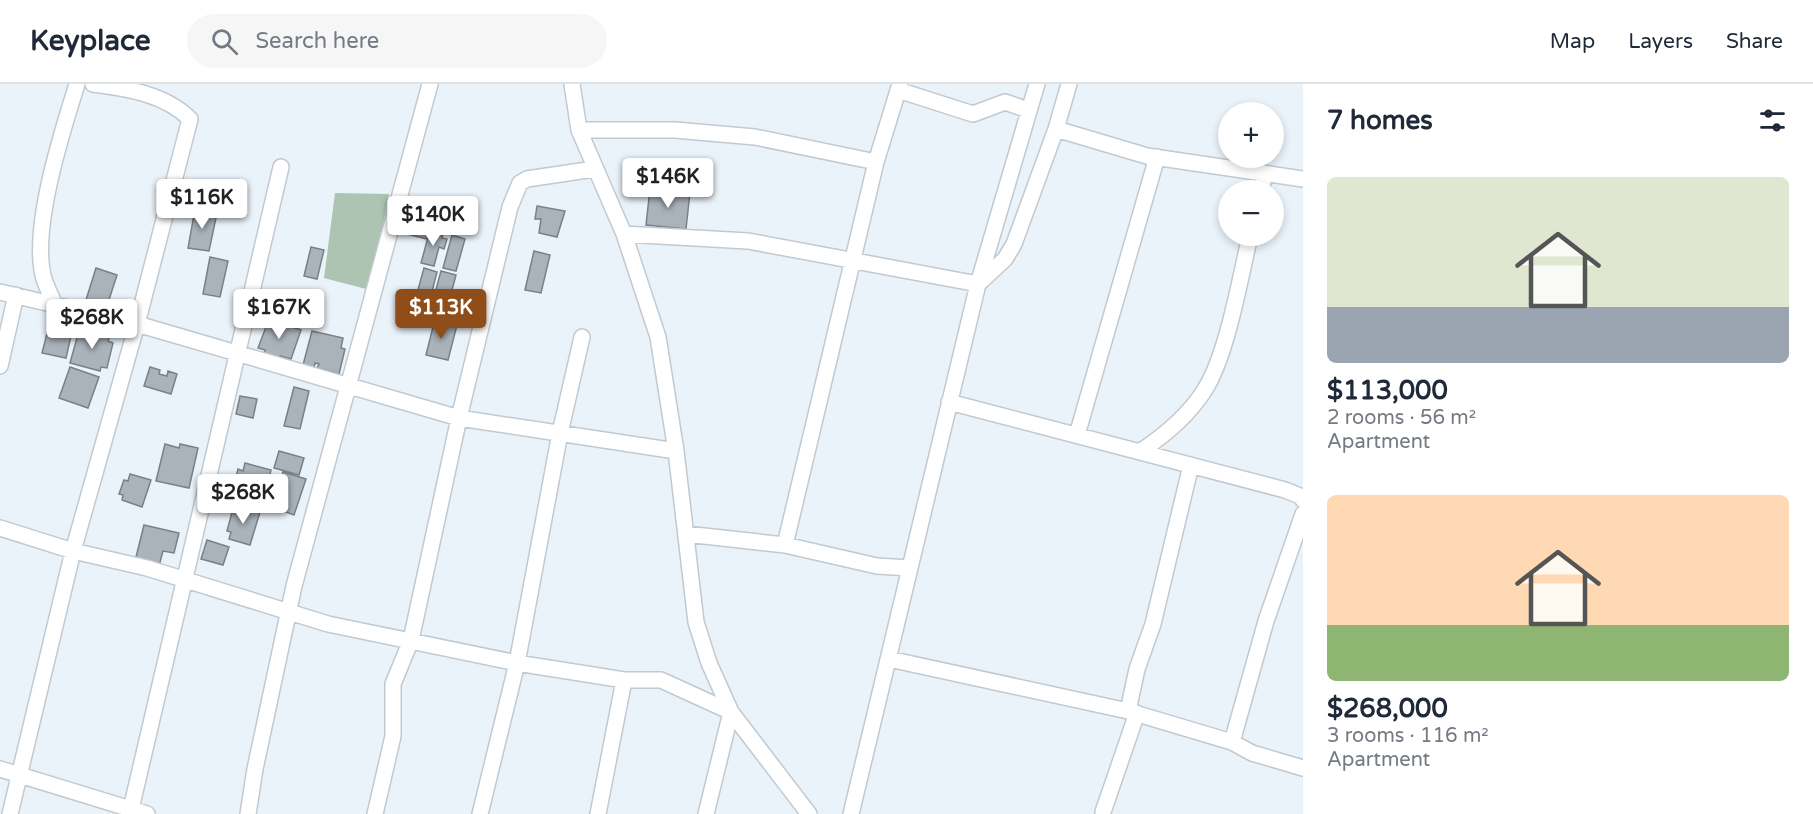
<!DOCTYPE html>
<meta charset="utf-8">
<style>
:root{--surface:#fff;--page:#f6f6f7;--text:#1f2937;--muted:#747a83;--line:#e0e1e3;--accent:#8f4e19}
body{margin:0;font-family:"Varela Round",sans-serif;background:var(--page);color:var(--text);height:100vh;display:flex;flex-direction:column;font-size:22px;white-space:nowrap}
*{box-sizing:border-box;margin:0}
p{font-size:20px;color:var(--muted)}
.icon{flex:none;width:33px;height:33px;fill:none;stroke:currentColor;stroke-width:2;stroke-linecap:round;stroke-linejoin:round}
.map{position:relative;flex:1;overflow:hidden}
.drawer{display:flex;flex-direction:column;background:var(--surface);width:510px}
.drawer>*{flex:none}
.buttons{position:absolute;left:1218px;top:18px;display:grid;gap:12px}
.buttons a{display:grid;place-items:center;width:66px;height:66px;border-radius:50%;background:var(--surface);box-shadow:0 3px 9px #0003;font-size:30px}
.price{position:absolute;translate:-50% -51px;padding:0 14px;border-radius:6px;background:#fff;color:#222;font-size:20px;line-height:39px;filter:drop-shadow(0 2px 3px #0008)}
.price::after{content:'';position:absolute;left:50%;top:36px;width:18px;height:14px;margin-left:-9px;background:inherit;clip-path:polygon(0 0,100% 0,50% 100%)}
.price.on{background:var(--accent);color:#fff}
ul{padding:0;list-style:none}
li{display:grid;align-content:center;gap:12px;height:318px;padding:0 24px}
li span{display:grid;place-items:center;height:186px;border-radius:9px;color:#555}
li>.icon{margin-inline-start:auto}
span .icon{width:108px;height:108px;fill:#fffc;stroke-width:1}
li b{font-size:26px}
h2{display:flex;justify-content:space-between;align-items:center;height:72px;padding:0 24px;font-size:26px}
header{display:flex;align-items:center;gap:36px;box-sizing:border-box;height:84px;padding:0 30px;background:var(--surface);border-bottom:2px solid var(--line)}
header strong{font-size:28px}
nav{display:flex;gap:33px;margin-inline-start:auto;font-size:21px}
.search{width:420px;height:54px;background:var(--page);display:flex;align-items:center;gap:15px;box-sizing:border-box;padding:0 21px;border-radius:33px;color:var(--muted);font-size:22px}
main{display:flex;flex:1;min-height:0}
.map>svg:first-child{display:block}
.green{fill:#aec4b2}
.building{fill:#aab2ba;stroke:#798087;stroke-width:1.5}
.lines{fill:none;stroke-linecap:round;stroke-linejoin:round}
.minor-casing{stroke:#c1c9d1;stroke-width:18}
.minor{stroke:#fff;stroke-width:15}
</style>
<header>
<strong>Keyplace</strong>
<div class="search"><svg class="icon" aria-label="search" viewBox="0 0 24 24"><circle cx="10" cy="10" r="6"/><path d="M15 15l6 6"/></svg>Search here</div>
<nav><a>Map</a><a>Layers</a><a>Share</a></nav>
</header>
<main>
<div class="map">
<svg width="1303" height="730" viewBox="0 0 1303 730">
<rect width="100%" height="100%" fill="#eaf2fa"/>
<path class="green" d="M 335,109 L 389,110 L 370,206 L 324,194 Z"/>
<path class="building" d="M 650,105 L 690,108 L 686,145 L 646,141 Z
M 537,122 L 565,127 L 557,153 L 539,149 L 541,135 L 535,135 Z
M 195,125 L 217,129 L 209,167 L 188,164 Z
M 411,135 L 431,141 L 427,155 L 407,150 Z
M 430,146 L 443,149 L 442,154 L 447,155 L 444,165 L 439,163 L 434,182 L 421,179 Z
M 452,151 L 465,155 L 456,187 L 443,184 Z
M 311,163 L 324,166 L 317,195 L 304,192 Z
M 534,167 L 550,171 L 541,209 L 525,206 Z
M 210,173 L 228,177 L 220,213 L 203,210 Z
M 96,184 L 117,191 L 106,225 L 85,219 Z
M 424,184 L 437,188 L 427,227 L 413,224 Z
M 441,187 L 456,191 L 445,232 L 430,228 Z
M 269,235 L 301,246 L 291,275 L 280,272 L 279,275 L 264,270 L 265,266 L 258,264 Z
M 435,235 L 457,241 L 448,276 L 426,271 Z
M 50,238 L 73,243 L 66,274 L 42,269 Z
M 80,243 L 110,251 L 108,257 L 113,259 L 107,284 L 101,283 L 100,287 L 70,279 Z
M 312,247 L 343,254 L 341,264 L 345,265 L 339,290 L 317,284 L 319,280 L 315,279 L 314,284 L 303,281 Z
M 70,283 L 99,293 L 88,324 L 59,314 Z
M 150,283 L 160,286 L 159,290 L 167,292 L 168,287 L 177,290 L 171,310 L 144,302 Z
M 294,303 L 309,307 L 300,345 L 284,342 Z
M 240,312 L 257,315 L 253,334 L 236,330 Z
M 165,360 L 179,364 L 180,360 L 198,364 L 189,404 L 156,397 Z
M 279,367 L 304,374 L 299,391 L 274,384 Z
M 245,379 L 271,386 L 261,424 L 235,417 L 237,410 L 232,409 L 238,385 L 243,387 Z
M 283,388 L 306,395 L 294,431 L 281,426 L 283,420 L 273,417 Z
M 130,390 L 151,396 L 142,423 L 122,416 L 123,411 L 119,410 L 124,396 L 128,397 Z
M 239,422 L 260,428 L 250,461 L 229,455 L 231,448 L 227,447 L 232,428 L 237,429 Z
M 144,441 L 179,449 L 174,469 L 163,467 L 159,482 L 135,477 Z
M 207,456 L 229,463 L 223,481 L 201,475 Z"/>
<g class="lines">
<defs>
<path id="minor" d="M 572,0 L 579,46 L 624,150 L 658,253 L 676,367 L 696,538 L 709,579 L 731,628 L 809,730
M 898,6 L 973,30 L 1005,18 L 1028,26
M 1056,45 L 1147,72 L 1303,95
M 579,46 L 675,46 L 755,53 L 876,78
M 1261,106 L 1265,90
M 624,150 L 748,157 L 978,200 L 1005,175 L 1014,160 L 1056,45 L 1069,0
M 0,208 L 137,240 L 459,334 L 676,367
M 55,221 C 51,212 47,204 44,195 C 30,147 62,48 77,0
M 0,282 L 16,211
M 949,318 L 1285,406 L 1300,412 L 1303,416
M 1077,351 L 1157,73
M 1141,367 C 1165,351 1188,332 1204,307 C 1227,272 1240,194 1250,152
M 1191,381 L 1153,540 L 1137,585 L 1128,627 L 1232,658 L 1252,669 L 1303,684
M 0,444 L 73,467 L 147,484 L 328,540 L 517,579 L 624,596 L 661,596 L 731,628 L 706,730
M 686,450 L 785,461 L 877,482 L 910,484
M 785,461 L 876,78 L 900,0
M 889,575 L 1128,627
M 1232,658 L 1266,537 L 1303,430
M 0,685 L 147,730
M 131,725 L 281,83
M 1103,728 L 1137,629
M 10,730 L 73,467 L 137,240 L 190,35 C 165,10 126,4 93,0
M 248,730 L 255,685 L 294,502 L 430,0
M 375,730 L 393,652 L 393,600 L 411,556 L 459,334 L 510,123 L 520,99 L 527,95 L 594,85
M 480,730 L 517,579 L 560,349 L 582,253
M 598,730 L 624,596
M 851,730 L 978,200 L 1037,0"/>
</defs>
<use href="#minor" class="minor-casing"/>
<use href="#minor" class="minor"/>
</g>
</svg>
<div class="buttons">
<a>+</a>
<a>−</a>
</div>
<b class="price" style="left:668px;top:125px">$146K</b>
<b class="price" style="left:202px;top:146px">$116K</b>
<b class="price" style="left:433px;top:163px">$140K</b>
<b class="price" style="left:279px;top:256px">$167K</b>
<b class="price on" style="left:441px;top:256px">$113K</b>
<b class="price" style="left:92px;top:266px">$268K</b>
<b class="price" style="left:243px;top:441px">$268K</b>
</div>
<section class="drawer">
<h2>7 homes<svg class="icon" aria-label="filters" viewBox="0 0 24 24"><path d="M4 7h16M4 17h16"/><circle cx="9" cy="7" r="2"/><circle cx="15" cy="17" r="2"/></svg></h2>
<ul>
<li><span style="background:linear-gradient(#dfe7d0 70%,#9aa5b1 0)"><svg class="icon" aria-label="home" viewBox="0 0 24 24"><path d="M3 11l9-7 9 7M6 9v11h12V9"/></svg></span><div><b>$113,000</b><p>2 rooms · 56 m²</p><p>Apartment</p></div></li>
<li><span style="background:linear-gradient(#ffd9b3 70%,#8fb573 0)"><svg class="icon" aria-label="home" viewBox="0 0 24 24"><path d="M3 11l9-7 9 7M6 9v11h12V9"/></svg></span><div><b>$268,000</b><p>3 rooms · 116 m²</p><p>Apartment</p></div></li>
</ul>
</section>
</main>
